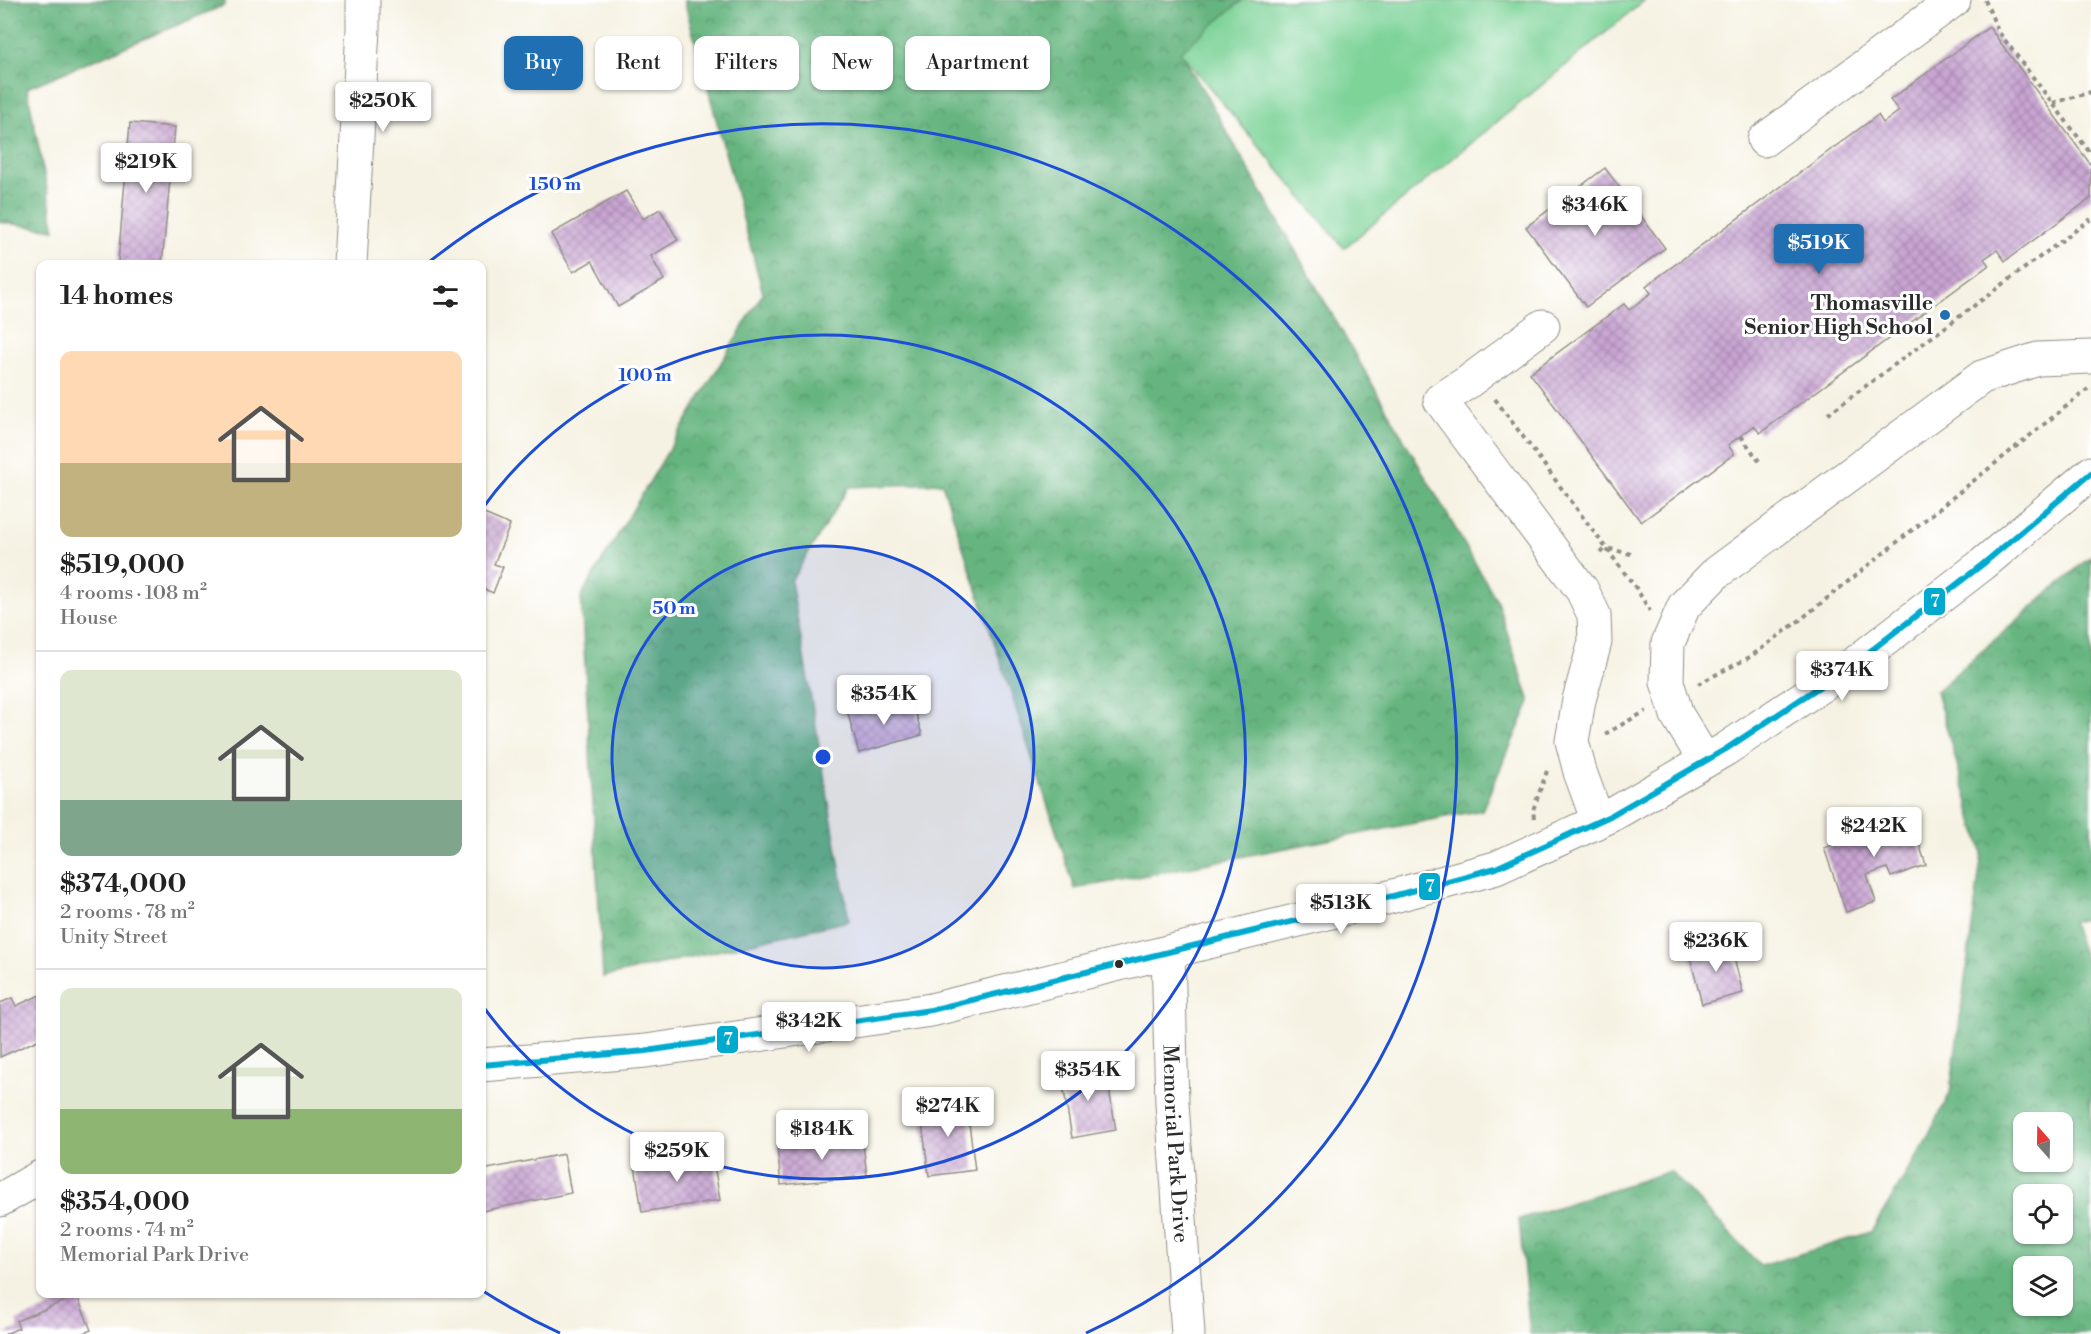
<!DOCTYPE html>
<meta charset="utf-8">
<style>
:root{--surface:#fff;--page:#f6f6f6;--text:#222;--muted:#767676;--line:#e0e0e0;--accent:#1f6fb2}
body{margin:0;font-family:"Libre Bodoni",serif;background:var(--page);color:var(--text);height:100vh;display:flex;flex-direction:column;font-size:22px;white-space:nowrap}
*{box-sizing:border-box;margin:0}
p{font-size:20px;color:var(--muted)}
.icon{flex:none;width:33px;height:33px;fill:none;stroke:currentColor;stroke-width:2;stroke-linecap:round;stroke-linejoin:round}
.map{position:relative;flex:1;overflow:hidden}
.details{position:absolute;left:36px;top:260px;width:450px;height:1038px;display:flex;flex-direction:column;background:var(--surface);border-radius:12px;box-shadow:0 2px 4px #0004}
.details>*{flex:none}
.top-card{position:absolute;left:504px;top:36px;width:570px;height:54px;display:flex;gap:12px}
.needle{width:39px;rotate:340deg}
.fabs{position:absolute;left:2013px;top:1112px;display:grid;gap:12px}
.fabs a{display:grid;place-items:center;width:60px;height:60px;border-radius:12px;background:var(--surface);box-shadow:0 2px 4px #0004;font-size:30px}
.price{position:absolute;translate:-50% -51px;padding:0 14px;border-radius:6px;background:#fff;color:#222;font-size:20px;line-height:39px;filter:drop-shadow(0 2px 3px #0008)}
.price::after{content:'';position:absolute;left:50%;top:36px;width:18px;height:14px;margin-left:-9px;background:inherit;clip-path:polygon(0 0,100% 0,50% 100%)}
.price.on{background:var(--accent);color:#fff}
ul{padding:0;list-style:none}
li{display:grid;align-content:center;gap:12px;height:318px;padding:0 24px}
li+li{border-top:2px solid var(--line)}
li span{display:grid;place-items:center;height:186px;border-radius:12px;color:#555}
li>.icon{margin-inline-start:auto}
span .icon{width:108px;height:108px;fill:#fffc;stroke-width:1}
li b{font-size:26px}
h2{display:flex;justify-content:space-between;align-items:center;height:72px;padding:0 24px;font-size:26px}
.tag{padding:0 21px;border-radius:12px;background:var(--surface);box-shadow:0 2px 4px #0004;font-size:21px;line-height:54px}
.tag.on{background:var(--accent);color:#fff}
.map>svg:first-child{display:block}
.forest{fill:url(#forest-crowns);stroke:#487056;stroke-width:1.5;fill-rule:evenodd}
.pitch{fill:#7dd398;stroke:#547f62;stroke-width:1.5}
.building{fill:url(#building-cross-hatch)}
.lines{fill:none;stroke-linecap:round;stroke-linejoin:round}
.minor-casing{stroke:#908e87;stroke-width:35}
.path{stroke:#908e87;stroke-width:4;stroke-dasharray:4.5 4.5;stroke-linecap:butt}
.minor{stroke:#fff;stroke-width:33}
.bus-1-casing{stroke:#fff;stroke-width:10}
.bus-1{stroke:#00a9ce;stroke-width:6}
.ring{fill:none;stroke:#1d4ed8;stroke-width:3}
.poi-dot{fill:#1f6fb2;stroke:#fff;stroke-width:2}
.bus-dot{fill:#2b2b2b;stroke:#fff;stroke-width:2}
.labels{text-anchor:middle;stroke-width:6;stroke-linejoin:round;paint-order:stroke}
.poi-label{font-size:21px;font-weight:bold;fill:#2b2b2b;stroke:#fff;text-anchor:end}
.street-label{font-size:21px;fill:#2b2b2b;stroke:#fff}
.centre{fill:#1d4ed8;stroke:#fff;stroke-width:3}
.ring-label{font-size:18px;text-anchor:middle;font-weight:bold;fill:#1d4ed8;stroke:#fff;stroke-width:6;stroke-linejoin:round;paint-order:stroke}
.line-badge{stroke:#fff;stroke-width:2}
.badge-label{font-size:16px;text-anchor:middle;font-weight:bold;fill:#fff}
</style>
<div class="map">
<svg width="2091" height="1334" viewBox="0 0 2091 1334">
<defs>
<pattern id="forest-crowns" width="20" height="18" patternUnits="userSpaceOnUse" patternTransform="scale(1.5)"><rect width="20" height="18" fill="#66b580"/><path d="M2 6a3 3 0 1 1 6 0M12 15a3 3 0 1 1 6 0" fill="none" stroke="#549369"/></pattern>
<pattern id="building-cross-hatch" width="8" height="8" patternUnits="userSpaceOnUse" patternTransform="scale(1.5)"><rect width="8" height="8" fill="#c9a5d3"/><path d="M0 0l8 8M0 8l8-8" fill="none" stroke="#a387ab"/></pattern>
</defs>
<rect width="100%" height="100%" fill="#fff"/>
<filter id="ink" filterUnits="userSpaceOnUse"><feTurbulence type="fractalNoise" baseFrequency=".0167" numOctaves="2"/><feDisplacementMap in="SourceGraphic" scale="12" xChannelSelector="R" yChannelSelector="G"/><feConvolveMatrix kernelMatrix="1 2 1 2 8 2 1 2 1" color-interpolation-filters="sRGB"/></filter>
<filter id="wash" filterUnits="userSpaceOnUse"><feTurbulence type="fractalNoise" baseFrequency=".008" numOctaves="4" result="noise"/><feDisplacementMap in="SourceGraphic" scale="24" xChannelSelector="R" yChannelSelector="G"/><feGaussianBlur stdDeviation="1.35" result="paint"/><feColorMatrix in="noise" values="0 0 0 0 0 0 0 0 0 0 0 0 0 0 0 0 0 1.4 0 .05"/><feComposite in="paint" operator="in"/></filter>
<g filter="url(#wash)">
<rect width="100%" height="100%" fill="#f6f2e3"/>
<path class="forest" d="M 0,0 L 225,0 L 225,5 L 27,88 L 55,230 L 0,222 Z
M 684,0 L 1243,0 L 1181,52 L 1497,601 L 1530,702 L 1482,810 L 1075,889 L 942,483 L 849,487 L 791,581 L 849,921 L 603,977 L 581,596 L 763,293 Z
M 2091,556 L 2091,917 L 2072,923 L 2091,975 L 2091,1334 L 1530,1334 L 1519,1219 L 1670,1171 L 1761,1266 L 1871,1232 L 1923,1146 L 1950,1093 L 1982,852 L 1936,691 ZM 2024,1122 L 2062,1122 L 2062,1161 L 2024,1161 ZM 2024,1194 L 2062,1194 L 2062,1233 L 2024,1233 ZM 2024,1266 L 2062,1266 L 2062,1305 L 2024,1305 Z"/>
<path class="pitch" d="M 1243,0 L 1645,0 L 1344,248 L 1180,52 Z"/>
<g id="blocks">
<path class="building" d="M 1989,27 L 2091,165 L 2091,198 L 2005,261 L 1997,250 L 1984,259 L 1989,265 L 1760,433 L 1754,426 L 1728,445 L 1734,454 L 1641,522 L 1530,373 L 1624,304 L 1629,310 L 1651,293 L 1646,286 L 1878,115 L 1883,123 L 1899,111 L 1890,100 Z
M 130,123 L 175,127 L 162,264 L 118,262 Z
M 1605,168 L 1665,248 L 1586,307 L 1526,227 Z
M 626,191 L 643,219 L 660,209 L 678,240 L 651,256 L 664,280 L 618,307 L 592,261 L 573,272 L 551,234 Z
M 482,513 L 510,525 L 494,564 L 503,567 L 493,593 L 482,588 Z
M 912,700 L 922,735 L 859,753 L 848,714 L 888,703 L 889,707 Z
M 1908,810 L 1926,865 L 1891,877 L 1887,868 L 1867,875 L 1876,902 L 1846,912 L 1824,848 L 1878,830 L 1875,822 Z
M 1730,942 L 1743,993 L 1702,1004 L 1689,953 Z
M 40,995 L 40,1039 L 0,1057 L 0,1003 L 12,998 L 16,1006 Z
M 1105,1065 L 1116,1130 L 1072,1138 L 1061,1073 Z
M 966,1100 L 975,1170 L 929,1176 L 920,1107 Z
M 862,1136 L 867,1176 L 781,1185 L 777,1145 Z
M 712,1153 L 720,1200 L 642,1212 L 635,1165 Z
M 564,1154 L 571,1193 L 482,1211 L 482,1170 Z
M 77,1296 L 91,1330 L 81,1334 L 5,1334 L 19,1328 L 16,1321 Z"/>
</g>
</g>
<g filter="url(#ink)">
<use href="#blocks" fill-opacity="0" stroke="#908e87" stroke-width="1.5"/>
<g class="lines">
<defs>
<g id="minor">
<path d="M 1764,140 L 1954,0"/>
<path d="M 350,264 L 363,29 L 363,0"/>
<path d="M 1543,326 L 1468,382 L 1440,400 L 1582,590 L 1594,615 L 1595,642 L 1579,700 L 1572,741 L 1580,772 L 1598,821"/>
<path d="M 1705,761 L 1677,715 L 1667,682 L 1668,643 L 1684,606 L 1715,574 L 1982,377 L 2038,359 L 2091,357"/>
<path id="s1" d="M 1168,952 L 1172,1103 L 1188,1334"/>
<path d="M 482,1065 L 646,1051 L 931,1010 L 1364,904 L 1496,868 L 1610,816 L 1726,749 L 1855,663 L 1983,564 L 2091,473"/>
<path d="M 0,1200 L 40,1177"/>
</g>
</defs>
<use href="#minor" class="minor-casing"/>
<path class="path" d="M 1985,0 L 1998,31 L 2091,154
M 2053,103 L 2091,92
M 1495,399 L 1606,548 L 1631,554
M 1828,414 L 2091,219
M 1741,436 L 1759,461
M 1601,553 L 1606,548 L 1636,588 L 1650,611
M 1698,684 L 1750,657 L 1800,620 L 2088,389
M 1605,734 L 1646,711
M 1534,818 L 1533,810 L 1547,771"/>
<use href="#minor" class="minor"/>
<defs>
<path id="bus-1" d="M 482,1065 L 646,1051 L 931,1010 L 1364,904 L 1496,868 L 1610,816 L 1726,749 L 1855,663 L 1983,564 L 2091,473"/>
</defs>
<use href="#bus-1" class="bus-1-casing"/>
<use href="#bus-1" class="bus-1"/>
</g>
</g>
<circle cx="823" cy="757" r="211" fill="#1d4ed8" fill-opacity=".12"/>
<g class="ring">
<circle cx="823" cy="757" r="211"/>
<path d="M482 509A422 422 0 1 1 482 1005"/>
<path d="M560 1333A633 633 0 0 1 483 1291M429 262A633 633 0 1 1 1086 1333"/>
</g>
<circle class="poi-dot" cx="1945" cy="315" r="6"/>
<circle class="bus-dot" cx="1119" cy="964" r="5"/>
<g class="labels">
<g class="poi-label">
<text x="1933" y="310">Thomasville<tspan x="1933" dy="24">Senior High School</tspan></text>
</g>
<g class="street-label">
<text dy="7" stroke="none"><textPath href="#s1" startOffset="192">Memorial Park Drive</textPath></text>
</g>
</g>
<circle cx="823" cy="757" r="9" class="centre"/>
<g class="ring-label">
<text x="555" y="190">150 m</text>
<text x="645" y="381">100 m</text>
<text x="674" y="614">50 m</text>
</g>
<g class="line-badge">
<rect x="1923" y="587" width="23" height="29" rx="6" fill="#00a9ce"/>
<rect x="1418" y="872" width="23" height="29" rx="6" fill="#00a9ce"/>
<rect x="716" y="1025" width="23" height="29" rx="6" fill="#00a9ce"/>
</g>
<g class="badge-label">
<text x="1935" y="607">7</text>
<text x="1430" y="892">7</text>
<text x="728" y="1045">7</text>
</g>
</svg>
<div class="fabs">
<a><svg class="needle" viewBox="-14 -14 28 28"><path d="M0-13l5 13h-10z" fill="#e53935"/><path d="M0 13l5-13h-10z" fill="#767676"/></svg></a>
<a><svg class="icon" aria-label="locate" viewBox="0 0 24 24"><circle cx="12" cy="12" r="6"/><path d="M12 2v4M12 18v4M2 12h4M18 12h4"/></svg></a>
<a><svg class="icon" aria-label="layers" viewBox="0 0 24 24"><path d="M12 4l9 5-9 5-9-5zM3 14l9 5 9-5"/></svg></a>
</div>
<b class="price" style="left:383px;top:133px">$250K</b>
<b class="price" style="left:146px;top:194px">$219K</b>
<b class="price" style="left:1595px;top:237px">$346K</b>
<b class="price on" style="left:1819px;top:275px">$519K</b>
<b class="price" style="left:1842px;top:702px">$374K</b>
<b class="price" style="left:884px;top:726px">$354K</b>
<b class="price" style="left:1874px;top:858px">$242K</b>
<b class="price" style="left:1341px;top:935px">$513K</b>
<b class="price" style="left:1716px;top:973px">$236K</b>
<b class="price" style="left:809px;top:1053px">$342K</b>
<b class="price" style="left:1088px;top:1102px">$354K</b>
<b class="price" style="left:948px;top:1138px">$274K</b>
<b class="price" style="left:822px;top:1161px">$184K</b>
<b class="price" style="left:677px;top:1183px">$259K</b>
<div class="top-card">
<a class="tag on">Buy</a>
<a class="tag">Rent</a>
<a class="tag">Filters</a>
<a class="tag">New</a>
<a class="tag">Apartment</a>
</div>
<section class="details">
<h2>14 homes<svg class="icon" aria-label="filters" viewBox="0 0 24 24"><path d="M4 7h16M4 17h16"/><circle cx="9" cy="7" r="2"/><circle cx="15" cy="17" r="2"/></svg></h2>
<ul>
<li><span style="background:linear-gradient(#ffd9b3 60%,#c2b280 0)"><svg class="icon" aria-label="home" viewBox="0 0 24 24"><path d="M3 11l9-7 9 7M6 9v11h12V9"/></svg></span><div><b>$519,000</b><p>4 rooms · 108 m²</p><p>House</p></div></li>
<li><span style="background:linear-gradient(#dfe7d0 70%,#7fa58c 0)"><svg class="icon" aria-label="home" viewBox="0 0 24 24"><path d="M3 11l9-7 9 7M6 9v11h12V9"/></svg></span><div><b>$374,000</b><p>2 rooms · 78 m²</p><p>Unity Street</p></div></li>
<li><span style="background:linear-gradient(#dfe7d0 65%,#8fb573 0)"><svg class="icon" aria-label="home" viewBox="0 0 24 24"><path d="M3 11l9-7 9 7M6 9v11h12V9"/></svg></span><div><b>$354,000</b><p>2 rooms · 74 m²</p><p>Memorial Park Drive</p></div></li>
</ul>
</section>
</div>
